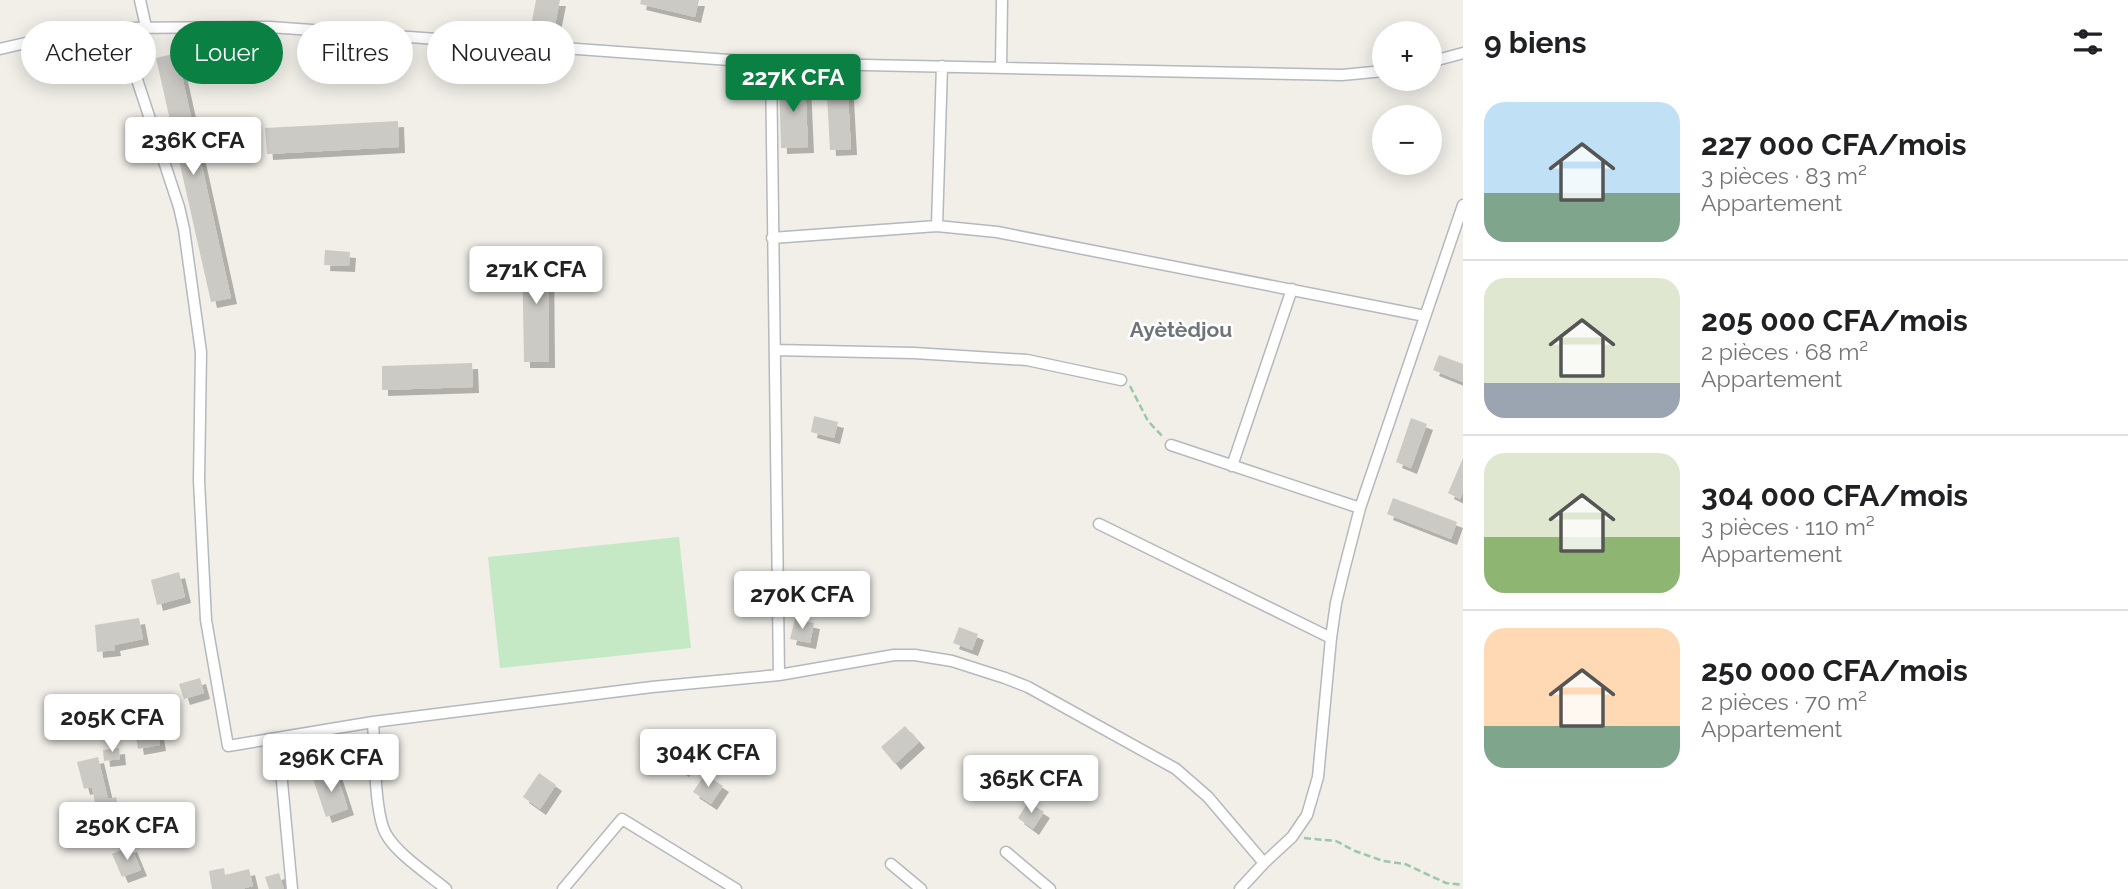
<!DOCTYPE html>
<html lang="fr">
<meta charset="utf-8">
<style>
:root{--surface:#fff;--page:#f6f6f6;--text:#202124;--muted:#757577;--line:#e0e0e0;--accent:#0b8043}
body{margin:0;font-family:Raleway,sans-serif;background:var(--page);color:var(--text);height:100vh;display:flex;flex-direction:column;font-size:26px;white-space:nowrap}
*{box-sizing:border-box;margin:0}
p{font-size:23px;color:var(--muted)}
.icon{flex:none;width:38px;height:38px;fill:none;stroke:currentColor;stroke-width:2;stroke-linecap:round;stroke-linejoin:round}
.map{position:relative;flex:1;overflow:hidden}
.sheet{display:flex;flex-direction:column;background:var(--surface);width:665px}
.sheet>*{flex:none}
.banner{position:absolute;left:21px;top:21px;width:665px;height:63px;display:flex;gap:14px}
.fabs{position:absolute;left:1372px;top:21px;display:grid;gap:14px}
.fabs a{display:grid;place-items:center;width:70px;height:70px;border-radius:50%;background:var(--surface);box-shadow:0 4px 18px #0003;font-size:35px}
.price{position:absolute;translate:-50% -60px;padding:0 16px;border-radius:7px;background:#fff;color:#222;font-size:23px;line-height:46px;filter:drop-shadow(0 2px 4px #0008)}
.price::after{content:'';position:absolute;left:50%;top:42px;width:21px;height:16px;margin-left:-10px;background:inherit;clip-path:polygon(0 0,100% 0,50% 100%)}
.price.selected{background:var(--accent);color:#fff}
ul{padding:0;list-style:none}
li{display:flex;align-items:center;gap:21px;height:175px;padding:0 21px}
li+li{border-top:2px solid var(--line)}
li span{display:grid;place-items:center;flex:none;width:196px;height:140px;border-radius:21px;color:#555}
li>.icon{margin-inline-start:auto}
span .icon{width:84px;height:84px;fill:#fffc;stroke-width:1}
li b{font-size:30px}
h2{display:flex;justify-content:space-between;align-items:center;height:84px;padding:0 21px;font-size:30px}
.chip{padding:0 24px;border-radius:32px;background:var(--surface);box-shadow:0 4px 18px #0003;font-size:24px;line-height:63px}
.chip.selected{background:var(--accent);color:#fff}
main{display:flex;flex:1;min-height:0}
.map>svg:first-child{display:block}
.green{fill:#c5e8c5}
.building{fill:#cccac5;filter:url(#shadow)}
.lines{fill:none;stroke-linecap:round;stroke-linejoin:round}
.street-casing{stroke:#b5b8bc;stroke-width:13}
.path{stroke:#9cc7a9;stroke-width:2.5;stroke-dasharray:7 3.5;stroke-linecap:butt}
.street{stroke:#fff;stroke-width:10}
.labels{text-anchor:middle;stroke-width:5;stroke-linejoin:round;paint-order:stroke}
.quarter-label{font-size:21px;font-weight:bold;fill:#70757a;stroke:#fff}
</style>
<main>
<div class="map">
<svg width="1463" height="889" viewBox="0 0 1463 889">
<defs>
<filter id="shadow"><feDropShadow dx="6" dy="6" stdDeviation="0" flood-color="#0004"/></filter>
</defs>
<rect width="100%" height="100%" fill="#f1efe8"/>
<path class="green" d="M 679,537 L 691,648 L 500,668 L 488,557 Z"/>
<path class="building" d="M 536,0 L 560,0 L 554,30 L 531,26 Z
M 641,0 L 699,0 L 695,17 L 640,4 Z
M 177,53 L 231,298 L 211,302 L 156,58 Z
M 847,76 L 851,149 L 830,150 L 826,77 Z
M 805,80 L 808,147 L 781,148 L 779,81 Z
M 398,121 L 399,147 L 267,154 L 265,128 Z
M 325,250 L 350,252 L 349,266 L 324,265 Z
M 522,250 L 548,250 L 549,362 L 524,362 Z
M 1439,355 L 1463,364 L 1463,382 L 1433,370 Z
M 472,363 L 473,387 L 382,390 L 382,366 Z
M 814,416 L 838,422 L 834,438 L 811,432 Z
M 1411,418 L 1427,424 L 1411,468 L 1396,462 Z
M 1463,458 L 1463,492 L 1460,499 L 1448,493 Z
M 1393,498 L 1457,522 L 1451,539 L 1387,514 Z
M 179,572 L 185,597 L 157,605 L 151,580 Z
M 139,618 L 143,639 L 114,645 L 115,650 L 97,652 L 95,625 Z
M 795,619 L 814,623 L 810,643 L 790,639 Z
M 959,627 L 978,634 L 972,650 L 953,643 Z
M 200,678 L 204,693 L 184,699 L 179,684 Z
M 152,699 L 160,745 L 138,749 L 130,702 Z
M 905,726 L 919,742 L 895,764 L 881,747 Z
M 678,743 L 694,753 L 683,771 L 667,761 Z
M 119,748 L 120,759 L 104,761 L 103,750 Z
M 98,757 L 108,799 L 116,797 L 121,820 L 99,824 L 92,787 L 84,789 L 77,762 Z
M 336,772 L 348,809 L 326,817 L 313,779 Z
M 539,773 L 556,785 L 540,809 L 523,797 Z
M 705,774 L 723,786 L 711,804 L 693,792 Z
M 1028,802 L 1044,812 L 1033,829 L 1018,818 Z
M 131,846 L 141,870 L 122,877 L 112,854 Z
M 224,868 L 225,875 L 249,869 L 253,886 L 241,889 L 212,889 L 209,871 Z
M 279,873 L 284,889 L 269,889 L 265,877 Z"/>
<g class="lines">
<defs>
<path id="street" d="M 140,0 L 146,27
M 120,28 L 179,207 L 184,229 L 201,352 L 199,480 L 206,620 L 228,746 L 373,722 L 652,687 L 779,675 L 894,655 L 915,655 L 952,661 L 1005,678 L 1028,687 L 1176,769 L 1208,797 L 1264,863
M 0,49 L 56,36 L 120,28 L 270,27 L 771,63 L 1342,75 L 1384,71
M 1430,62 L 1463,53
M 771,63 L 779,675
M 1001,68 L 1002,0
M 937,226 L 942,66
M 772,238 L 937,226 L 997,232 L 1425,316
M 775,350 L 914,353 L 1027,360 L 1121,380
M 1171,445 L 1360,508
M 1232,466 L 1292,289
M 1099,524 L 1331,638
M 373,722 C 375,749 374,813 386,834 C 397,854 428,874 446,889
M 278,739 L 292,889
M 1006,852 L 1050,889
M 891,864 L 921,889
M 563,889 L 622,819 L 736,889
M 1240,889 L 1264,863 L 1292,837 L 1307,815 L 1318,777 L 1331,638 L 1336,603 L 1344,570 L 1360,508 L 1463,205"/>
</defs>
<use href="#street" class="street-casing"/>
<path class="path" d="M 1130,386 L 1148,421 L 1164,438
M 1304,838 L 1336,841 L 1355,851 L 1383,861 L 1405,864 L 1446,883 L 1463,885"/>
<use href="#street" class="street"/>
</g>
<g class="labels">
<g class="quarter-label">
<text x="1181" y="337">Ayètèdjou</text>
</g>
</g>
</svg>
<div class="fabs">
<a>+</a>
<a>−</a>
</div>
<b class="price selected" style="left:793px;top:114px">227K CFA</b>
<b class="price" style="left:193px;top:177px">236K CFA</b>
<b class="price" style="left:536px;top:306px">271K CFA</b>
<b class="price" style="left:802px;top:631px">270K CFA</b>
<b class="price" style="left:112px;top:754px">205K CFA</b>
<b class="price" style="left:708px;top:789px">304K CFA</b>
<b class="price" style="left:331px;top:794px">296K CFA</b>
<b class="price" style="left:1031px;top:815px">365K CFA</b>
<b class="price" style="left:127px;top:862px">250K CFA</b>
<div class="banner">
<a class="chip">Acheter</a>
<a class="chip selected">Louer</a>
<a class="chip">Filtres</a>
<a class="chip">Nouveau</a>
</div>
</div>
<section class="sheet">
<h2>9 biens<svg class="icon" aria-label="filters" viewBox="0 0 24 24"><path d="M4 7h16M4 17h16"/><circle cx="9" cy="7" r="2"/><circle cx="15" cy="17" r="2"/></svg></h2>
<ul>
<li><span style="background:linear-gradient(#bfe0f5 65%,#7fa58c 0)"><svg class="icon" aria-label="home" viewBox="0 0 24 24"><path d="M3 11l9-7 9 7M6 9v11h12V9"/></svg></span><div><b>227 000 CFA/mois</b><p>3 pièces · 83 m²</p><p>Appartement</p></div></li>
<li><span style="background:linear-gradient(#dfe7d0 75%,#9aa5b1 0)"><svg class="icon" aria-label="home" viewBox="0 0 24 24"><path d="M3 11l9-7 9 7M6 9v11h12V9"/></svg></span><div><b>205 000 CFA/mois</b><p>2 pièces · 68 m²</p><p>Appartement</p></div></li>
<li><span style="background:linear-gradient(#dfe7d0 60%,#8fb573 0)"><svg class="icon" aria-label="home" viewBox="0 0 24 24"><path d="M3 11l9-7 9 7M6 9v11h12V9"/></svg></span><div><b>304 000 CFA/mois</b><p>3 pièces · 110 m²</p><p>Appartement</p></div></li>
<li><span style="background:linear-gradient(#ffd9b3 70%,#7fa58c 0)"><svg class="icon" aria-label="home" viewBox="0 0 24 24"><path d="M3 11l9-7 9 7M6 9v11h12V9"/></svg></span><div><b>250 000 CFA/mois</b><p>2 pièces · 70 m²</p><p>Appartement</p></div></li>
</ul>
</section>
</main>
